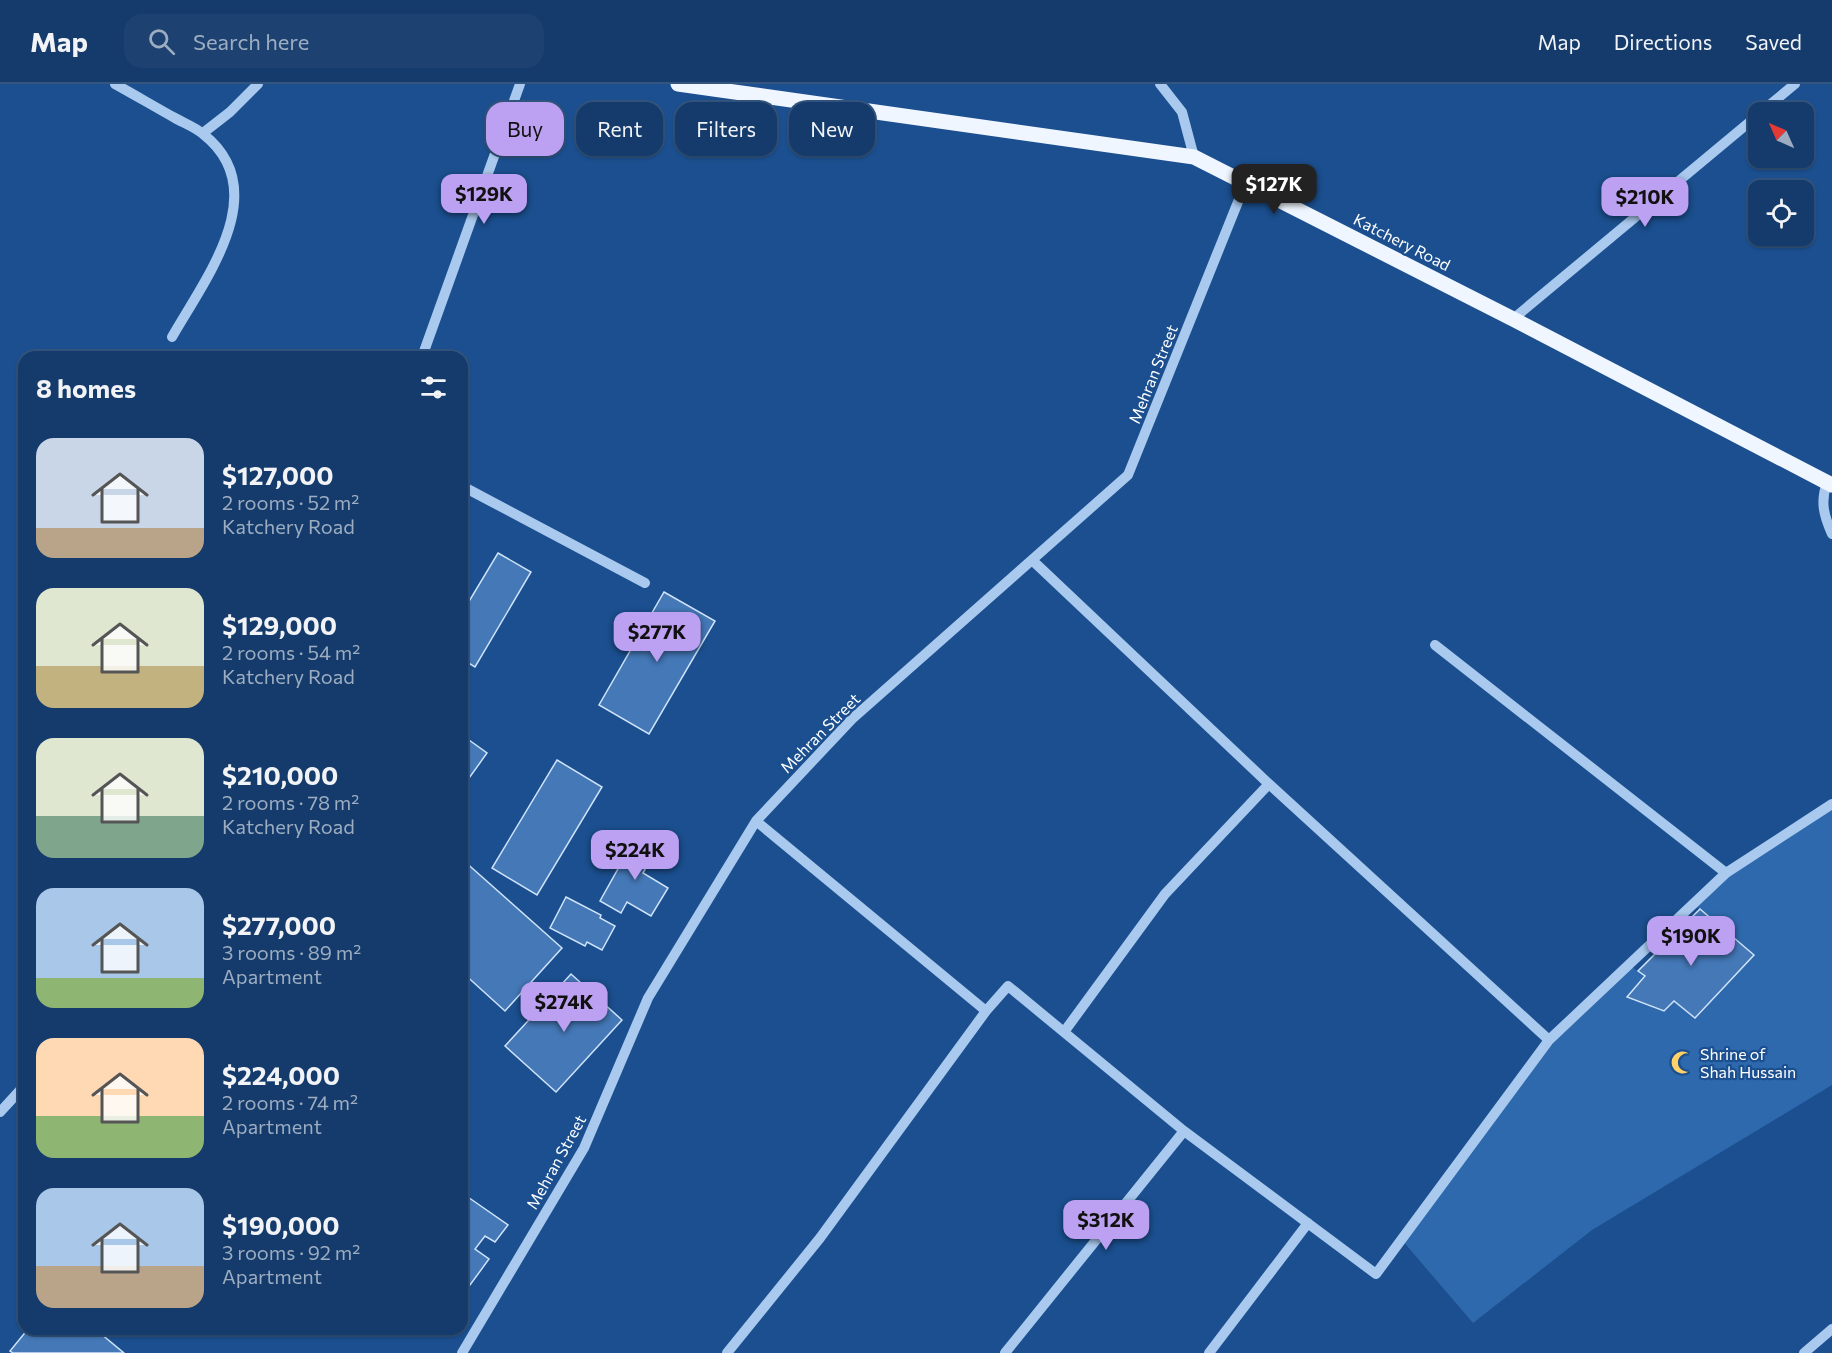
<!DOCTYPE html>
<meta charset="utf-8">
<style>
:root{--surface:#143b6b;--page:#1d4271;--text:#f1f3f6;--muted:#9dadc1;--line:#33557e;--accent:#bca0f2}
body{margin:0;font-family:Commissioner,sans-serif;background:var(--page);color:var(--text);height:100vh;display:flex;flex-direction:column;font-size:22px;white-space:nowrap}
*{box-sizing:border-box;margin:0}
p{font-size:20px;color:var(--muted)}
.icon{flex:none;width:33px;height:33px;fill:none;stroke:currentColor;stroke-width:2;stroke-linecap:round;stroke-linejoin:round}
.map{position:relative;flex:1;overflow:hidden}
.panel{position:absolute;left:18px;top:267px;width:450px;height:984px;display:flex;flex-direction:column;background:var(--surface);border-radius:18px;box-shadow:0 2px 4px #0004,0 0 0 2px var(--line)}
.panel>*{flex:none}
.guide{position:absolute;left:486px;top:18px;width:570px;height:54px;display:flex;gap:12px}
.needle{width:39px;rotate:315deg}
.buttons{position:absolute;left:1748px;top:18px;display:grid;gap:12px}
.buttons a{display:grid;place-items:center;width:66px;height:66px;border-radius:12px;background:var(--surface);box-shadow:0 2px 4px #0004,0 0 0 2px var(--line);font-size:30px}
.price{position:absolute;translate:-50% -51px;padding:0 14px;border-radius:12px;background:var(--accent);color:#111;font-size:20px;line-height:39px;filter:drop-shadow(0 2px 3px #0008)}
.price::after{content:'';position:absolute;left:50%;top:36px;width:18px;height:14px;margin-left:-9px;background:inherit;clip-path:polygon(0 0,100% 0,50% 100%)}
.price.current{background:#222;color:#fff}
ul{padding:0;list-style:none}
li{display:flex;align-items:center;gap:18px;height:150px;padding:0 18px}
li span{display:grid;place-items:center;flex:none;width:168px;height:120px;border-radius:18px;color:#555}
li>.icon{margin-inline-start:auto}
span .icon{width:72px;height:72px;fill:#fffc;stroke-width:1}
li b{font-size:26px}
h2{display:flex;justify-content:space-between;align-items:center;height:72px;padding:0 18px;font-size:26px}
.chip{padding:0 21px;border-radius:18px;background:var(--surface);box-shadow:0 2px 4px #0004,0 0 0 2px var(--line);font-size:21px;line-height:54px}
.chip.current{background:var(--accent);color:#111}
header{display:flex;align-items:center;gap:36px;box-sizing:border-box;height:84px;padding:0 30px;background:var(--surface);border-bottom:2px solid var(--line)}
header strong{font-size:28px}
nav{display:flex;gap:33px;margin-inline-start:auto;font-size:21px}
.search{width:420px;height:54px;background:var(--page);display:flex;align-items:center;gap:15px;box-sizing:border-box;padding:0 21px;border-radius:18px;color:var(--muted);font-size:22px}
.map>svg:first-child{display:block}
.green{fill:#2e69ad}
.building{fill:#4478b7;stroke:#cfe3fa;stroke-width:1.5}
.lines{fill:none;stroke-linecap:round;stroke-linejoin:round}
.minor{stroke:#a9c9ee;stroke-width:10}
.major{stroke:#f0f6ff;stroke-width:15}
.labels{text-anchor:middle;stroke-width:4.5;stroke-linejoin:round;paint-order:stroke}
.street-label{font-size:16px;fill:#fff;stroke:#1b4f8f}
.poi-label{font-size:16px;fill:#fff;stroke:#1b4f8f;text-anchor:start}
</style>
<header>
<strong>Map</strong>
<div class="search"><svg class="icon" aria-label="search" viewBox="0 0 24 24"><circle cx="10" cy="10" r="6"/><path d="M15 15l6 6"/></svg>Search here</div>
<nav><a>Map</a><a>Directions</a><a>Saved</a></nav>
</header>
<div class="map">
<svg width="1832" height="1269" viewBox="0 0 1832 1269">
<rect width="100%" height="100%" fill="#1b4f8f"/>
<path class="green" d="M 1832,722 L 1832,1001 L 1592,1146 L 1473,1239 L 1401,1155 L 1549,956 L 1629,881 L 1645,892 L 1627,913 L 1664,927 L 1674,917 L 1696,934 L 1754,871 L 1693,820 L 1729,787 Z"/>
<path class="building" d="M 498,469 L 531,488 L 475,583 L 462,575 L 462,529 Z
M 664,508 L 715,537 L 649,650 L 599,621 Z
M 462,651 L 487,669 L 462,704 Z
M 557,676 L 602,703 L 537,811 L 492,784 Z
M 637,751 L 658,763 L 643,789 L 668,804 L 651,832 L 627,818 L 621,829 L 600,817 Z
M 463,776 L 562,864 L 505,927 L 462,888 Z
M 566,813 L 601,831 L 600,834 L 615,842 L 602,866 L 587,858 L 585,862 L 550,844 Z
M 1700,825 L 1754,871 L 1695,934 L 1674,917 L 1664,927 L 1627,913 L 1645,892 L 1638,887 Z
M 571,890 L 622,936 L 556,1008 L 505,962 Z
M 465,1111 L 508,1141 L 495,1158 L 485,1152 L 475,1165 L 489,1175 L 470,1201 L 462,1195 L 462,1115 Z
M 28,1245 L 39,1245 L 44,1249 L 48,1245 L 95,1245 L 124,1269 L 13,1269 L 10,1267 Z"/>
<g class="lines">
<path class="minor" d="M 115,0 C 135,11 155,23 175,34 C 184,39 195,43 203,50 C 275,106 205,195 172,253
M 1160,0 L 1182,28 L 1194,73
M 1761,28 L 1795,0
M 203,49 L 230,28 L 258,0
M 1513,235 L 1758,31
M 422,273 L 520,0
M 1827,399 C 1820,418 1824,432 1832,450
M 462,402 L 645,499
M 1032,476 L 1269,700 L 1549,956
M 1435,561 L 1726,789
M 756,737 L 986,927
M 1064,948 L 1165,810 L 1269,700
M 0,1028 L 24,1002
M 462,1269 L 584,1064 L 648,914 L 756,737 L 852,635 L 1128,391 L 1246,98
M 727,1269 L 820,1154 L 986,927 L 1008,902 L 1184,1047 L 1376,1190 L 1549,956 L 1726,789 L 1832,720
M 1005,1269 L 1184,1047
M 1209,1269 L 1308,1139
M 1804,1269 L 1832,1245"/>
<path class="major" d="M 678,0 L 1194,73 L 1513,235 L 1832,401"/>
</g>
<defs>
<symbol id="mosque-bare" viewBox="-9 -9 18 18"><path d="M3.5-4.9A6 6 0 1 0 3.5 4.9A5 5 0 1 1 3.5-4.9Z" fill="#ffd166" stroke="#1b4f8f" stroke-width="2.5" paint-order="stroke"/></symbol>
</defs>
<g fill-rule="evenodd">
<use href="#mosque-bare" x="1666" y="962" width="33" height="33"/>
</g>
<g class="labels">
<g class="street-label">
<text transform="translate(1402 158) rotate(27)" y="6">Katchery Road</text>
<text transform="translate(1153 290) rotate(-68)" y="6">Mehran Street</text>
<text transform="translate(820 649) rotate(-45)" y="6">Mehran Street</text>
<text transform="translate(556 1078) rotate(-61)" y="6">Mehran Street</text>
</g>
<g class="poi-label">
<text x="1700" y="976">Shrine of<tspan x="1700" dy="18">Shah Hussain</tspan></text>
</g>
</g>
</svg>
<div class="buttons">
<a><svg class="needle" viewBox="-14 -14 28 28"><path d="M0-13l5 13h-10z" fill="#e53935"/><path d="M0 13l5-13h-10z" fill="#9dadc1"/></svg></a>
<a><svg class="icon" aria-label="locate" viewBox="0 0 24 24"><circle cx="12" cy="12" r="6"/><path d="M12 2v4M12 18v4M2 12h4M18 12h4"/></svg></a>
</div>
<b class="price current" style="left:1274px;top:131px">$127K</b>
<b class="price" style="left:484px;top:141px">$129K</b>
<b class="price" style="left:1645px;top:144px">$210K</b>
<b class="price" style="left:657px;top:579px">$277K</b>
<b class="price" style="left:635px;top:797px">$224K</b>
<b class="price" style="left:1691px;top:883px">$190K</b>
<b class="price" style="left:564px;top:949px">$274K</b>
<b class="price" style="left:1106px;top:1167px">$312K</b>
<div class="guide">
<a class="chip current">Buy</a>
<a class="chip">Rent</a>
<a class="chip">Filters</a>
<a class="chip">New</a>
</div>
<section class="panel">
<h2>8 homes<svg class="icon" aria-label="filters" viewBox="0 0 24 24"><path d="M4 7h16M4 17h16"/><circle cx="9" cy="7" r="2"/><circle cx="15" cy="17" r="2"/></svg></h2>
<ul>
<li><span style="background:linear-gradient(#c9d6e8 75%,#b9a48a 0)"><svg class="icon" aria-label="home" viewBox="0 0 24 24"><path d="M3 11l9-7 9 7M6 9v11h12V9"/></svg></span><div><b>$127,000</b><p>2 rooms · 52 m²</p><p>Katchery Road</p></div></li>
<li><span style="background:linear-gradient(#dfe7d0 65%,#c2b280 0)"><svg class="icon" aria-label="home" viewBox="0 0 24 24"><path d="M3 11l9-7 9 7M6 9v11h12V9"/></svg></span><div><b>$129,000</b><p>2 rooms · 54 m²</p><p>Katchery Road</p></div></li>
<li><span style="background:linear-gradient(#dfe7d0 65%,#7fa58c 0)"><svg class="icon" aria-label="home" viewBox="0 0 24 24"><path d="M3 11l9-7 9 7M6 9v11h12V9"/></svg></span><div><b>$210,000</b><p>2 rooms · 78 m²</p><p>Katchery Road</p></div></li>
<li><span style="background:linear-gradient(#a9c7e8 75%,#8fb573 0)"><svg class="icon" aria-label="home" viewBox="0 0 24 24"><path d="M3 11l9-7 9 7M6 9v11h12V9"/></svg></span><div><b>$277,000</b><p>3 rooms · 89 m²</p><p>Apartment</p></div></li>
<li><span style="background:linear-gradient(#ffd9b3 65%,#8fb573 0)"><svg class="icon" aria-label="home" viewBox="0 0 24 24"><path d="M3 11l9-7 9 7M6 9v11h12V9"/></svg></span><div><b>$224,000</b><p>2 rooms · 74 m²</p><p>Apartment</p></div></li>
<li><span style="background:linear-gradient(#a9c7e8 65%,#b9a48a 0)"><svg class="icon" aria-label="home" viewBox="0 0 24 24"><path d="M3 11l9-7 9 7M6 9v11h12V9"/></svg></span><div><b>$190,000</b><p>3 rooms · 92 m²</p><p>Apartment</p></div></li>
</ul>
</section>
</div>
